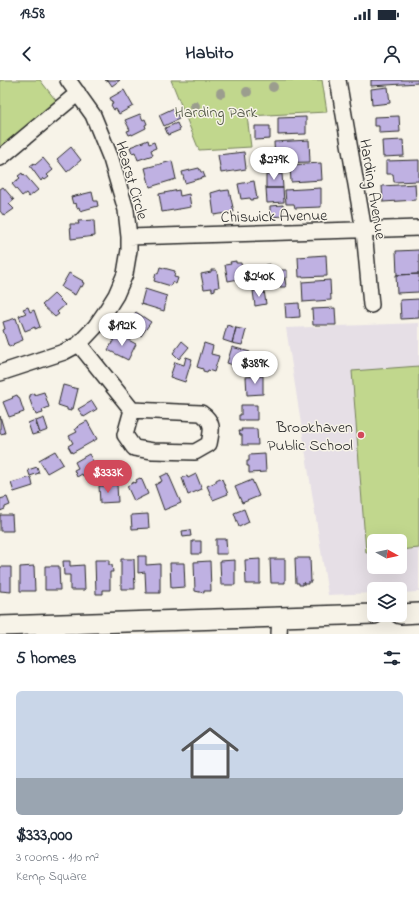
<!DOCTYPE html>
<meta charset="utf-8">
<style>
:root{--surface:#fff;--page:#f2f2f3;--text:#1f2937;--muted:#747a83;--line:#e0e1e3;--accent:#d1495b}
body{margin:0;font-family:"Indie Flower",sans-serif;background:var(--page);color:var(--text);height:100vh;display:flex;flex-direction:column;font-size:15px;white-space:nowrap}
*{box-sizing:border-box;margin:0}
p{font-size:13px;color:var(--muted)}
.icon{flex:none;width:22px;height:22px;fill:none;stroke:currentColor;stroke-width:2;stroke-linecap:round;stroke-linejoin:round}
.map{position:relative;height:554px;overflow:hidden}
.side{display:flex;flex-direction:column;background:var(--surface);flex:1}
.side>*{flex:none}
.needle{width:26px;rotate:98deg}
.tools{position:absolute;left:367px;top:454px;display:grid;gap:8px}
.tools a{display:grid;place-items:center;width:40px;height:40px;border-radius:6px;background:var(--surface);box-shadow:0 4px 16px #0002;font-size:20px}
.price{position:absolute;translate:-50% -34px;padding:0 9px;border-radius:14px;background:#fff;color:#222;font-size:13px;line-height:26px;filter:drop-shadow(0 1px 2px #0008)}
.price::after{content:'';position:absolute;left:50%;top:24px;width:12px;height:9px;margin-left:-6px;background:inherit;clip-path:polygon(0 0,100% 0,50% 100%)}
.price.current{background:var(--accent);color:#fff}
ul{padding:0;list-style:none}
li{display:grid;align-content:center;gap:8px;height:212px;padding:0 16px}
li+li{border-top:1px solid var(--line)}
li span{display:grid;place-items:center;height:124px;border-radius:6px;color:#555}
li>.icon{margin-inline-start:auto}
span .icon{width:72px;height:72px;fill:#fffc;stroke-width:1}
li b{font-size:17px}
h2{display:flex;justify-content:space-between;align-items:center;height:48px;padding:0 16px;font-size:17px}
.status{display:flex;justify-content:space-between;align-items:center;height:28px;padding:0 20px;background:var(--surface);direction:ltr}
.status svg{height:11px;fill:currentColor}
header{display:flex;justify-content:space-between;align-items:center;height:52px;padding:0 16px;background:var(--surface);font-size:18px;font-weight:700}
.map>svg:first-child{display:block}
.built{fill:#e6dfe6;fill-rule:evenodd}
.green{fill:#c1d78d;stroke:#76815c}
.building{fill:#bfb1e2;stroke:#2b2b2b}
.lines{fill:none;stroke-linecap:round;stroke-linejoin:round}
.minor-casing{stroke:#2b2b2b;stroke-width:18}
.tertiary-casing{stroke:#2b2b2b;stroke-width:22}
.minor{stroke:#f7f3e8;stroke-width:15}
.tertiary{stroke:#f7f3e8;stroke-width:19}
.tree{fill:#9b9d8e}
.poi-dot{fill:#d1495b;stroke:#f7f3e8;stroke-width:1.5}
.labels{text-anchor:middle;stroke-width:3;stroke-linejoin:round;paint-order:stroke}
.park-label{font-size:16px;fill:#505644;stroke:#f7f3e8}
.street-label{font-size:16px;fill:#2b2b2b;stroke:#f7f3e8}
.poi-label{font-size:16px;fill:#2b2b2b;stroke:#f7f3e8;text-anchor:end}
</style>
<div class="status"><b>19:58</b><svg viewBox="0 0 49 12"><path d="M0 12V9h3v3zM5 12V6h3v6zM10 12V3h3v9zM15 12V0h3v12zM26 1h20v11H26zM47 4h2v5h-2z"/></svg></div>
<header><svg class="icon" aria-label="back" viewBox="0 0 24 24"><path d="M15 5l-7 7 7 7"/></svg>Habito<svg class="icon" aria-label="person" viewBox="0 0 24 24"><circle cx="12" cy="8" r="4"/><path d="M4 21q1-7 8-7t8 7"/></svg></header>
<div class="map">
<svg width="419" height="554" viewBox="0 0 419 554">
<rect width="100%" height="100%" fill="#f7f3e8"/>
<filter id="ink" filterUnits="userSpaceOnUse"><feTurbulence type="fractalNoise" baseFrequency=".025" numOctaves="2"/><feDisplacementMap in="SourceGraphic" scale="8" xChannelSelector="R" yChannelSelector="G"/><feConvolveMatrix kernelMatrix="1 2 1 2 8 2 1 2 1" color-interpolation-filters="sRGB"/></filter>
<g filter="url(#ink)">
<path class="built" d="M 419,243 L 419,512 L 400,513 L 400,509 L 374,509 L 374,513 L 328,515 L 286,248 ZM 374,461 L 400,461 L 400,487 L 374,487 Z"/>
<path class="green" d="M 0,0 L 40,0 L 61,27 L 0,74 Z
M 171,0 L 322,0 L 327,32 L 247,36 L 251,67 L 199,70 Z
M 419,286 L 419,468 L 400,470 L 400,461 L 374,461 L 374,472 L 366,473 L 352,291 Z"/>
<path class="building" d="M 105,0 L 120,0 L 112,6 L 108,0 L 106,1 Z
M 371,0 L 418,0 L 418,3 L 371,6 Z
M 388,7 L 390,23 L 372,25 L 371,9 Z
M 124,10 L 133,26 L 119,34 L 116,29 L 114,30 L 111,25 L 113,24 L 110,18 Z
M 174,28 L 179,39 L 164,46 L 159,35 Z
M 140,34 L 143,40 L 145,39 L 147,44 L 145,45 L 146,48 L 132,55 L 132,54 L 129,55 L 127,51 L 130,50 L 125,40 Z
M 399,36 L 400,52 L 379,53 L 379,46 L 374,46 L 374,37 Z
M 306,37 L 306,54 L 278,55 L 278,38 Z
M 177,43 L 180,50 L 168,55 L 165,48 Z
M 255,46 L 270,46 L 270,59 L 255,60 Z
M 148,60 L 149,64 L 154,62 L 156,68 L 151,70 L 153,75 L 138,80 L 135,72 L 132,73 L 130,67 Z
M 309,60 L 310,82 L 275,83 L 274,62 Z
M 403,60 L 404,76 L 383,77 L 382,61 Z
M 71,67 L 81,80 L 67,92 L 57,79 Z
M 244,72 L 246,89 L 221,93 L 218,75 Z
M 43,78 L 53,90 L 47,95 L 49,97 L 45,100 L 43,98 L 41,101 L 30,86 L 34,83 L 35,85 Z
M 419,80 L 419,101 L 394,102 L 393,94 L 386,94 L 386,81 Z
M 172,81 L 176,99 L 150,107 L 145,88 Z
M 321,83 L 322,100 L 291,102 L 290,85 Z
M 199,88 L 201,92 L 203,92 L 205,97 L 185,103 L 182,92 Z
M 22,93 L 23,95 L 24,94 L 38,110 L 29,117 L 26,113 L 22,116 L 12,104 L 20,98 L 18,96 Z
M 282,94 L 283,108 L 266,108 L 266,95 Z
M 254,101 L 257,119 L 251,120 L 250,118 L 241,119 L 238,104 Z
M 415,104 L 416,120 L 383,122 L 382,106 Z
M 3,107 L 14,120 L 9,124 L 14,129 L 4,136 L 0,131 L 0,109 Z
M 266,108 L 283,108 L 284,122 L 267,123 Z
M 321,108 L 321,127 L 295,128 L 294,124 L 286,124 L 285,110 Z
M 179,110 L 180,116 L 189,114 L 191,127 L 162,132 L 159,114 Z
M 221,110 L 221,111 L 229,110 L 234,132 L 214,135 L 211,113 Z
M 92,112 L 94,121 L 97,121 L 98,126 L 80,131 L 79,127 L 77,128 L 76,123 L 73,124 L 71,117 Z
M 283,125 L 283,136 L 270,137 L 270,126 Z
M 94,140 L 95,156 L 71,159 L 70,144 L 79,144 L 78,141 Z
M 419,170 L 419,194 L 397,195 L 396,171 Z
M 326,175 L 327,196 L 299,197 L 298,177 Z
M 236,181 L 236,183 L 241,183 L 244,198 L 228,201 L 225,185 L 231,184 L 230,182 Z
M 270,184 L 270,186 L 271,186 L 274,208 L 267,209 L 266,203 L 258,204 L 256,189 L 266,187 L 265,185 Z
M 160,187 L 175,191 L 174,197 L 178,198 L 176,204 L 172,202 L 171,206 L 154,201 L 156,193 L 158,194 Z
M 211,190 L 215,190 L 217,191 L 219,207 L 215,208 L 215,210 L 212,211 L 212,208 L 204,209 L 201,194 L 211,192 Z
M 281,190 L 287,190 L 287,198 L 281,198 Z
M 69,193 L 83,201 L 82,202 L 84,203 L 82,207 L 80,206 L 75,215 L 61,207 Z
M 419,194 L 419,212 L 397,213 L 396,195 Z
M 285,199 L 286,207 L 280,207 L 280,200 Z
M 330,200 L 331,220 L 303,222 L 302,202 Z
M 145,209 L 167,216 L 164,231 L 141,224 Z
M 264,210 L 266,224 L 255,226 L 253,211 Z
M 54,214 L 65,225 L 57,232 L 59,234 L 55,237 L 42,225 Z
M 419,219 L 419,238 L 401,239 L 400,220 Z
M 299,223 L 300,237 L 286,238 L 285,224 Z
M 28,227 L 30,232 L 34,230 L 40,247 L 35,249 L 35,247 L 25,251 L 19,236 L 26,233 L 23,229 Z
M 335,228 L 336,245 L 313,245 L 312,229 Z
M 136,232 L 151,242 L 141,256 L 128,246 L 134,238 L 132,236 Z
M 16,238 L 23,260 L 13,264 L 14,265 L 9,267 L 9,265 L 8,265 L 3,250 L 5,249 L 3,242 Z
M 227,245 L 236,248 L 232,263 L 223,260 Z
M 236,248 L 246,250 L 242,265 L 232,263 Z
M 117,254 L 136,264 L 128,280 L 108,270 Z
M 182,261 L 189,267 L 179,279 L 173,273 Z
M 204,263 L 213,266 L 211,274 L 219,276 L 214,292 L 208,290 L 207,292 L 203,291 L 203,289 L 197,287 Z
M 232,267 L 250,272 L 245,289 L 239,287 L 238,290 L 232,288 L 233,285 L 227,283 Z
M 186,277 L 192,279 L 185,302 L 170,297 L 175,282 L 184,285 Z
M 263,296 L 263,314 L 247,315 L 246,297 Z
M 63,305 L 78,309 L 73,329 L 71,328 L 71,331 L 67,330 L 67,328 L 58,325 Z
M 44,312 L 49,327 L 42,330 L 43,333 L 36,335 L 35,332 L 34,332 L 29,317 L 30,317 L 30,315 L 34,313 L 34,315 Z
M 17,315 L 18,317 L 19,317 L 24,332 L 9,337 L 3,322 L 13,318 L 12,317 Z
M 92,321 L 97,329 L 84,337 L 78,329 Z
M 241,325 L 257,325 L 257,340 L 239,340 L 239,335 L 241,335 Z
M 0,336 L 5,353 L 0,354 Z
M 44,338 L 48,350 L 40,353 L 36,341 Z
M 35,340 L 39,353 L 32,355 L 28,343 Z
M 87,341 L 97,359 L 72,373 L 68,366 L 73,363 L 69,356 L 77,352 L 75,349 L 79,347 L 78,346 Z
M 241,349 L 257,349 L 258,365 L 242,365 L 242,355 L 240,355 L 239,351 L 242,351 Z
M 55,371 L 63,384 L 47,393 L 39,380 Z
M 89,374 L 94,383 L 96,381 L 99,386 L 83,396 L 82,394 L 77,397 L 74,390 L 78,388 L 75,382 Z
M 265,374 L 266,392 L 249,393 L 249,386 L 247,386 L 247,381 L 249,381 L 249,375 Z
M 37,387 L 39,393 L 30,396 L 28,390 Z
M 168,393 L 181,423 L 164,430 L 155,405 L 162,401 L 160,397 Z
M 196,394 L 202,409 L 188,415 L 182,398 L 187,396 L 188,398 Z
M 31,397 L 33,406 L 14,412 L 11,403 Z
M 140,398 L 142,400 L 148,414 L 134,421 L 127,406 L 134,402 L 134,403 L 137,402 L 136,400 Z
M 220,398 L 221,400 L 222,399 L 228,414 L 213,420 L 207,406 L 216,402 L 216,400 Z
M 252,400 L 259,416 L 242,423 L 235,407 Z
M 105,403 L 111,403 L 110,405 L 117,405 L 118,422 L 100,423 L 99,406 L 105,406 Z
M 7,417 L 10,425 L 5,427 L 5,429 L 0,431 L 0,419 Z
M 244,429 L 249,442 L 239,447 L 234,433 Z
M 148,434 L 149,448 L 132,449 L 131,435 Z
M 0,435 L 12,435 L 13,451 L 0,451 Z
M 190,450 L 191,456 L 183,457 L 182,451 Z
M 216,459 L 226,459 L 227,474 L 216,474 Z
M 192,461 L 201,461 L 201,474 L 192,474 Z
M 138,476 L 146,476 L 146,485 L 160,484 L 160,513 L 146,513 L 145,492 L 138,493 Z
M 295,478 L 310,478 L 311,502 L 308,502 L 308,504 L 304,504 L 303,502 L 303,505 L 299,505 L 299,503 L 296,503 Z
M 121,479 L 134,479 L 135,509 L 121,509 Z
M 260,479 L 260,504 L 246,504 L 245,480 Z
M 270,479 L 285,479 L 285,503 L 271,503 Z
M 95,480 L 109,480 L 109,485 L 112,485 L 113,492 L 110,492 L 110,510 L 103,510 L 103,514 L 96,514 Z
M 235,480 L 235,505 L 221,505 L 220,481 Z
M 63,481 L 70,481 L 70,486 L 84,485 L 85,510 L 70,510 L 70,495 L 64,495 Z
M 210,481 L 211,511 L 204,511 L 204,513 L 195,511 L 194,482 Z
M 170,483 L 184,483 L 185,507 L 171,508 Z
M 34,486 L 35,511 L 20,511 L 20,487 Z
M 45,486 L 59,486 L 60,510 L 45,510 Z
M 0,487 L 11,487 L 11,512 L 0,511 Z"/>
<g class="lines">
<defs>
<path id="minor" d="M 338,0 L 364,151 L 371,225
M 0,78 L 78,13
M 129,157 L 419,148
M 79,264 L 132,330 L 201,333 C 214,342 212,349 209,364 L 195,372 L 153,371 L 134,368 L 125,355 L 132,330
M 0,293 L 64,272 L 79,264 L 95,247 L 106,231 L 116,215 L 125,194 L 129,170 L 129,157 L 126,130 L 111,79 L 93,35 L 68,0
M 279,554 L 280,536"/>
<path id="tertiary" d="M 400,534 L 419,533
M 0,546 L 374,534"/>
</defs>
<use href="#minor" class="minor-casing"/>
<use href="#tertiary" class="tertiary-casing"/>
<use href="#minor" class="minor"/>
<use href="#tertiary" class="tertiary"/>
</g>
<g class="tree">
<circle cx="273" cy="7" r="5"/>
<circle cx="247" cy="12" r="5"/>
<circle cx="221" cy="13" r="5"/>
<circle cx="195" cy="26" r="5"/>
</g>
</g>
<circle class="poi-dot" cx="361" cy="355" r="4"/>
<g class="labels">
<g class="park-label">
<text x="216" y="37">Harding Park</text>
</g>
<g class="street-label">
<text transform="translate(133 100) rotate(74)" y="6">Hearst Circle</text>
<text transform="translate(374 109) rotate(81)" y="6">Harding Avenue</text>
<text transform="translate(274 135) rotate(-1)" y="6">Chiswick Avenue</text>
</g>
<g class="poi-label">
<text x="353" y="352">Brookhaven<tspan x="353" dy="18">Public School</tspan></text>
</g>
</g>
</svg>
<div class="tools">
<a><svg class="needle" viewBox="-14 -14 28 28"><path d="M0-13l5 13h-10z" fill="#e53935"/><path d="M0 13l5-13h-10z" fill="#747a83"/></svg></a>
<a><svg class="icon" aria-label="layers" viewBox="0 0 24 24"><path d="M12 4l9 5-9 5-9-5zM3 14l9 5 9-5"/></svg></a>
</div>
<b class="price" style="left:274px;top:101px">$279K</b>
<b class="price" style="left:259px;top:218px">$240K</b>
<b class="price" style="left:122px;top:267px">$192K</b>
<b class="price" style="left:255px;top:305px">$389K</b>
<b class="price current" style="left:108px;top:414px">$333K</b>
</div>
<section class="side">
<h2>5 homes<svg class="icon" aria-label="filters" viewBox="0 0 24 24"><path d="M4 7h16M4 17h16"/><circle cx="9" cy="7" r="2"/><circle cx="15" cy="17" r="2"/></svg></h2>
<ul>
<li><span style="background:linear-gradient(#c9d6e8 70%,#9aa5b1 0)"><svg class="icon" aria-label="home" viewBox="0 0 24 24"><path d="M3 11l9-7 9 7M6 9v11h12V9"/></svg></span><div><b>$333,000</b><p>3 rooms · 110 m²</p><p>Kemp Square</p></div></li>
</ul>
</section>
